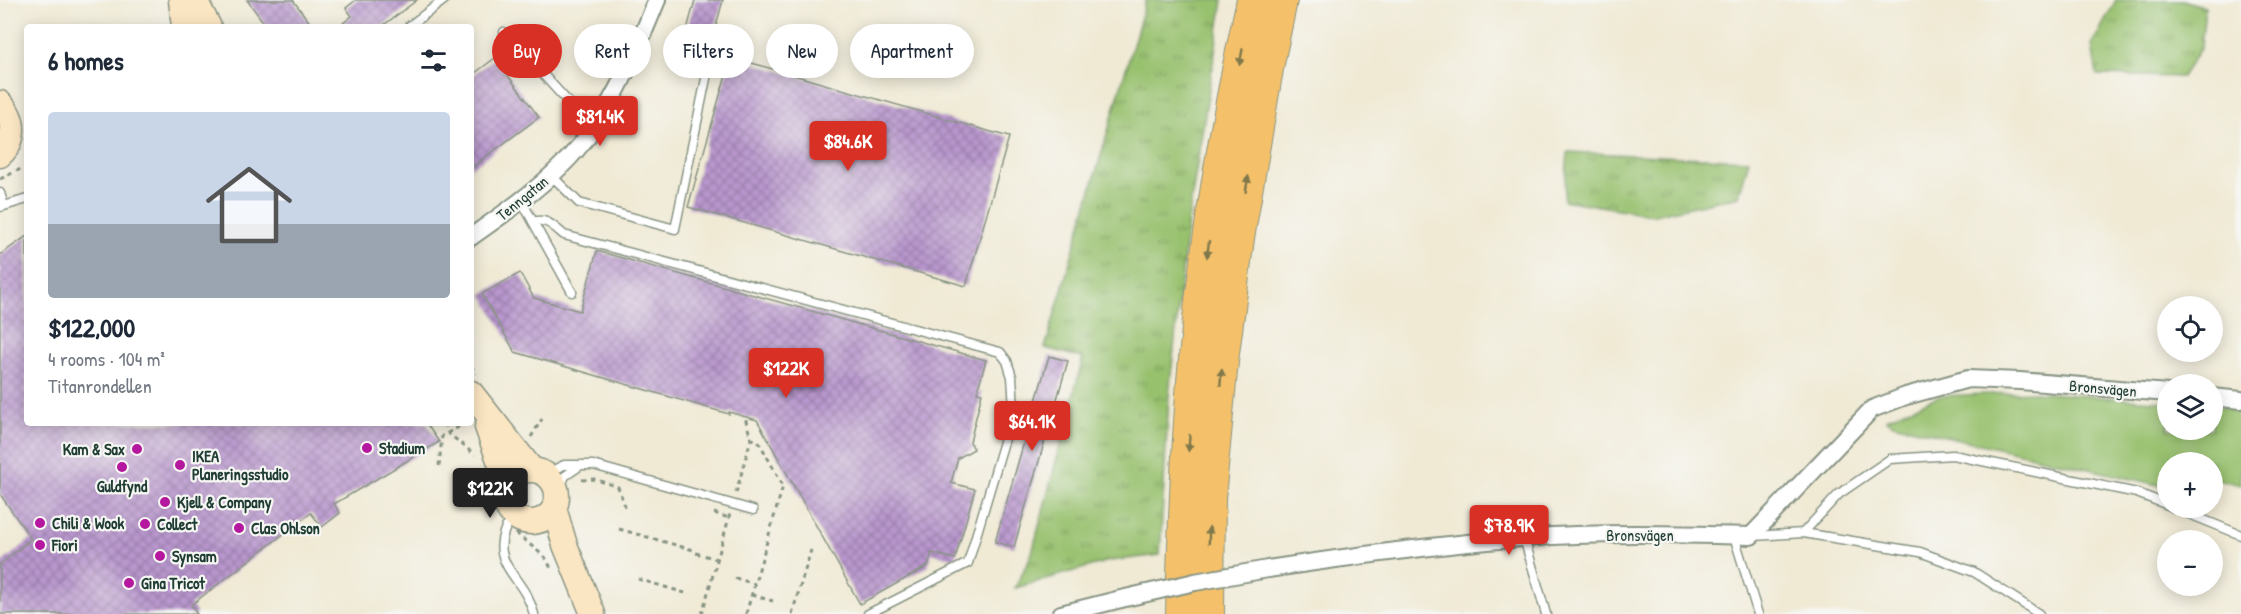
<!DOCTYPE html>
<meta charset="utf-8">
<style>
:root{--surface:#fff;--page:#f2f2f3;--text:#1f2937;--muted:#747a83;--accent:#d93025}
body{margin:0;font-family:"Patrick Hand",sans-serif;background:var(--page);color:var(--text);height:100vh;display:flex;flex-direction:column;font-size:22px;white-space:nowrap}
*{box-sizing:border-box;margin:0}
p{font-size:20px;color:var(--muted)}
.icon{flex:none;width:33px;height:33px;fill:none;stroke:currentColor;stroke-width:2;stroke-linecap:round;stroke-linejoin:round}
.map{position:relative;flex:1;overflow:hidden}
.sheet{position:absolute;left:24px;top:24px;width:450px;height:402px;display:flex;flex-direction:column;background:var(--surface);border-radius:6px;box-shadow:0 3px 15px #0003}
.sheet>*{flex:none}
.guide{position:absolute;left:492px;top:24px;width:570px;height:54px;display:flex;gap:12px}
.tools{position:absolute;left:2157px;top:296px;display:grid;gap:12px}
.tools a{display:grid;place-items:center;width:66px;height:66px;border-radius:50%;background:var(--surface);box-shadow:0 3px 15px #0003;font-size:30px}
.price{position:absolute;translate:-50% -51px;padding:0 14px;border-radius:6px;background:var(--accent);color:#fff;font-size:20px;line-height:39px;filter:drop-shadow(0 2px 3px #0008)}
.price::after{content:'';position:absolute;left:50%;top:36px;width:18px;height:14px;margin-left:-9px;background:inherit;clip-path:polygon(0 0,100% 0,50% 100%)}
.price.current{background:#222;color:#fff}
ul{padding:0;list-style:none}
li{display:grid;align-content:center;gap:12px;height:318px;padding:0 24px}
li span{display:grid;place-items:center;height:186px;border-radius:6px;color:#555}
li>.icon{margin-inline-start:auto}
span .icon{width:108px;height:108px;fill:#fffc;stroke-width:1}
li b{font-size:26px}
h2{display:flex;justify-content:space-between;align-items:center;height:72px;padding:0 24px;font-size:26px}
.pill{padding:0 21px;border-radius:27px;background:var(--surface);box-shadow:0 3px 15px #0003;font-size:21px;line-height:54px}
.pill.current{background:var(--accent);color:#fff}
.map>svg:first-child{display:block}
.grass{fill:url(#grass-tufts);stroke:#5c7f51;stroke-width:1.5}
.park{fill:#98c16e;stroke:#5c7f51;stroke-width:1.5}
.building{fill:url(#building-cross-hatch)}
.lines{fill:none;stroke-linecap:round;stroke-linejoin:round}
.lane-casing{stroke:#889484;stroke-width:11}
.street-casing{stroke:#889484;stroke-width:20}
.secondary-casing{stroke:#889484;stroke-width:27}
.highway-casing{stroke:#889484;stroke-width:34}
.path{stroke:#889484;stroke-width:3;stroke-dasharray:4.5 4.5;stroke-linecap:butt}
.lane{stroke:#fff;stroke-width:8}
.street{stroke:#fff;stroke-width:16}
.secondary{stroke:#fbe6c3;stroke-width:24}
.highway{stroke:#f4c16a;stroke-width:32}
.street-bridge-casing{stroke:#889484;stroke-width:20;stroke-linecap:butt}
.street-bridge{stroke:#fff;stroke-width:16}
.oneway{fill:#7f784c}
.poi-dot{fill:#b5179e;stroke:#f6f6f2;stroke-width:2}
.labels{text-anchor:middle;stroke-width:4.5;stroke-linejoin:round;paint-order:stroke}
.street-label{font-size:16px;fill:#1f3d34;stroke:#f6f6f2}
.poi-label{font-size:16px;font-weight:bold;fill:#1f3d34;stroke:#f6f6f2;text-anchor:start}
</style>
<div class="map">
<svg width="2241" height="614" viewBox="0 0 2241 614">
<defs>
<pattern id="grass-tufts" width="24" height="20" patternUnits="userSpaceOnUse" patternTransform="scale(1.5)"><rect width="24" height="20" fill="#98c16e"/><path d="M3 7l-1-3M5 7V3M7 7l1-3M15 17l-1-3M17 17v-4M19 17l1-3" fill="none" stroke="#7b9e5b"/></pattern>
<pattern id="building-cross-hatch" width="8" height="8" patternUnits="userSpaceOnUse" patternTransform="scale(1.5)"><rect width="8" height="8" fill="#b997ce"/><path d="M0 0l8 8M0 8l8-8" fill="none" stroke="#967ca8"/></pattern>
</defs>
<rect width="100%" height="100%" fill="#f6f6f2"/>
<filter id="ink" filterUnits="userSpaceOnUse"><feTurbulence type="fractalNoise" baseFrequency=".0167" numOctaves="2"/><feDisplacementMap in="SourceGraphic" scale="12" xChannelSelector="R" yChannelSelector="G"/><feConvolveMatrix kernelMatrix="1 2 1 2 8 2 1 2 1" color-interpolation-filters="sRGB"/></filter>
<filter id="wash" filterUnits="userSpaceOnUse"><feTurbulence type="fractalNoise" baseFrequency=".008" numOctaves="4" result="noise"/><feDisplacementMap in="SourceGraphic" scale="24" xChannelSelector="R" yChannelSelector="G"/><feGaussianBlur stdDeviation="1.35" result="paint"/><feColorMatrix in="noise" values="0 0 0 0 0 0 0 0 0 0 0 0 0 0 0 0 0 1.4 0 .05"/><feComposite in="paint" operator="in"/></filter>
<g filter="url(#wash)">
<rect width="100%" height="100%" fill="#f0ead5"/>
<path class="grass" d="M 1146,0 L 1223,0 L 1187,228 L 1169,394 L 1160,555 L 1109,561 L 1015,588 L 1032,553 L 1083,358 L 1045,348 Z
M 2116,0 L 2183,0 L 2205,7 L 2201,47 L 2182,77 L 2097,75 L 2092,45 Z
M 1568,152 L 1749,160 L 1739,196 L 1654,215 L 1564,200 Z"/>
<path class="park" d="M 2035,392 L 2167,402 L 2168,429 L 2212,429 L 2213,406 L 2241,408 L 2241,485 L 2213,478 L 2212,462 L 2168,462 L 2167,487 L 1893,424 L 1886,419 L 1939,396 Z"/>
<g id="blocks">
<path class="building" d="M 247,0 L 293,0 L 313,27 L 267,27 Z
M 356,0 L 417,0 L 381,27 L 338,27 L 352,16 L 346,8 Z
M 695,0 L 723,0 L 710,48 L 684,41 Z
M 731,57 L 1009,137 L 966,286 L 688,207 Z
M 495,58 L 539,117 L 471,168 L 471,76 Z
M 27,236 L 27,423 L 426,423 L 439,442 L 334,504 L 340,513 L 322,527 L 311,513 L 191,605 L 197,614 L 0,614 L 0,564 L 31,539 L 0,494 L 0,255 Z
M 597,251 L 986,360 L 977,392 L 982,393 L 970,442 L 974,449 L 958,458 L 951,483 L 975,489 L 955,559 L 932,553 L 928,566 L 860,604 L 757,420 L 729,412 L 729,414 L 515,352 L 482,294 L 520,273 L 534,298 L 580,311 Z
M 1049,356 L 1068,361 L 1014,547 L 995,542 Z"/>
</g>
</g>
<g filter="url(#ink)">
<use href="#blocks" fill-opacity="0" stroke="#889484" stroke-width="1.5"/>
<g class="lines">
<defs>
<path id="lane" d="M 408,27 L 444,0
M 504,32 L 593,129
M 551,175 L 579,203 L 675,229 L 709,64
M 0,193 L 4,206 L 0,207
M 521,200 L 572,292
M 4,206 L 27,199
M 533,222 C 546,217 554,227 564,235 L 1000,352 L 1007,361 L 1012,377 L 1014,408 L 968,563 L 868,614
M 545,474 L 564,465 L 593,465 L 753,510
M 557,493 L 565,476 L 581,465
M 2172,507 L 2241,535
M 513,515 C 481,562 524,574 534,614
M 1803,533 L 1839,494 L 1890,459 L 1953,455 L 2137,493 L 2168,505
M 1734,536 L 1758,614
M 1754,536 L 1803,533 L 1920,552 L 1974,572 L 2039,614
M 1524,538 L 1546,614"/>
<path id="street" d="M 471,237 C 502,215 534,193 561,166 C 608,121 633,59 657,0
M 2212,397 L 2241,400
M 1268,569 C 1352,556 1437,545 1522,538 C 1598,532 1675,534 1751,536 L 1872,409 L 1906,396 L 1968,379 L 2020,381 L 2168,393
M 1061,614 L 1121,599"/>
<path id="secondary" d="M 181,0 L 184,27
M 195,0 L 209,27
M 0,103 C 16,119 16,140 0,155
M 471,393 L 532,470
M 487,427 L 508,484
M505 496a26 26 0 1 1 52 0a26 26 0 1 1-52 0Z
M 554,508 L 565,545 L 593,614"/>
<path id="highway" d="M 1182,614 C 1184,529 1187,444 1195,359 C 1206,239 1227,118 1253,0
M 1208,614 L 1209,498 L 1222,361 L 1238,238 L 1268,63 L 1281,0"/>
</defs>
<use href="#lane" class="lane-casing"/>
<use href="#street" class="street-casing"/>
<use href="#secondary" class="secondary-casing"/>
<use href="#highway" class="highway-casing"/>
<path class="path" d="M 0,179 L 27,166
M 471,366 L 476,374
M 445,423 L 448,433 L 475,455
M 531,437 L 542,419
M 439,466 L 442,436 L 466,423
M 582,480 L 594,479 L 618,487 L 626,509
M 736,493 L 751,439 L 745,417
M 494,499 L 496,509 L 500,515
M 714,513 L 729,518
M 619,529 L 697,551
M 516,533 L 545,557 L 551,568
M 696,553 L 717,559
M 735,578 L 755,584
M 638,579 L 685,593
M 752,595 L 773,601
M 702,614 L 730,514
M 746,614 L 783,486 L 758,440 L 751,439
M 792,614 L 811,550"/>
<use href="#lane" class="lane"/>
<use href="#street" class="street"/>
<use href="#secondary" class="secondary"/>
<use href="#highway" class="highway"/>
<defs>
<path id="street-bridge" d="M 1121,599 L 1195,582 L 1268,569"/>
</defs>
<use href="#street-bridge" class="street-bridge-casing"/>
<use href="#street-bridge" class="street-bridge"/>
</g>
<defs><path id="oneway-solid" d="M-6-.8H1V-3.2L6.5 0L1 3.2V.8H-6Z" transform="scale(1.5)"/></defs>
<g class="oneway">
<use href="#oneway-solid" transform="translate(1241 57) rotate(101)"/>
<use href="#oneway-solid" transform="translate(1247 184) rotate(-80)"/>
<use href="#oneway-solid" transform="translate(1208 249) rotate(97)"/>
<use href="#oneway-solid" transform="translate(1221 377) rotate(-85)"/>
<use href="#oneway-solid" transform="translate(1189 443) rotate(94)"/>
<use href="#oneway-solid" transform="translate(1209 535) rotate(-89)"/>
</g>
</g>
<g class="poi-dot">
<circle cx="367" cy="448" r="6"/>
<circle cx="137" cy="449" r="6"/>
<circle cx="180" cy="465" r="6"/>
<circle cx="122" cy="467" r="6"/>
<circle cx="165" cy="502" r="6"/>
<circle cx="40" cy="523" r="6"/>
<circle cx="145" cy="524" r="6"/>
<circle cx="239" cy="528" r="6"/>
<circle cx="40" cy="545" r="6"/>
<circle cx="160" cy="556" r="6"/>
<circle cx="129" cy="583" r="6"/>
</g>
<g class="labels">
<g class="street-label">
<text transform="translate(522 198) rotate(-39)" y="6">Tenngatan</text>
<text transform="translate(2103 388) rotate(5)" y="6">Bronsvägen</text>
<text x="1640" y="541">Bronsvägen</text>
</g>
<g class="poi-label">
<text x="379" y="454">Stadium</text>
<text x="125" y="455" text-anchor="end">Kam &amp; Sax</text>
<text x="192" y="462">IKEA<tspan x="192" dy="18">Planeringsstudio</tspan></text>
<text x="122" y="492" text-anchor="middle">Guldfynd</text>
<text x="177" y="508">Kjell &amp; Company</text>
<text x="52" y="529">Chili &amp; Wook</text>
<text x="157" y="530">Collect</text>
<text x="251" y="534">Clas Ohlson</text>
<text x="52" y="551">Fiori</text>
<text x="172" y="562">Synsam</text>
<text x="141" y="589">Gina Tricot</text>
</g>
</g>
</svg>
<div class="tools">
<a><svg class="icon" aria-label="locate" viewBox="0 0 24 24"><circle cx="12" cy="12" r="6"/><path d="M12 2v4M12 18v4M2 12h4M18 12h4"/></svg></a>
<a><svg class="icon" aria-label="layers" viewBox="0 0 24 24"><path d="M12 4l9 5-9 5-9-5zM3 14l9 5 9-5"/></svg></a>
<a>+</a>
<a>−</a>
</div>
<b class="price" style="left:600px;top:147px">$81.4K</b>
<b class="price" style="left:848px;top:172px">$84.6K</b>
<b class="price" style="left:786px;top:399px">$122K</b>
<b class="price" style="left:1032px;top:452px">$64.1K</b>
<b class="price current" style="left:490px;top:519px">$122K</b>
<b class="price" style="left:1509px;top:556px">$78.9K</b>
<div class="guide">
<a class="pill current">Buy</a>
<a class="pill">Rent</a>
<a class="pill">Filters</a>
<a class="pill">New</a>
<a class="pill">Apartment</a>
</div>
<section class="sheet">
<h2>6 homes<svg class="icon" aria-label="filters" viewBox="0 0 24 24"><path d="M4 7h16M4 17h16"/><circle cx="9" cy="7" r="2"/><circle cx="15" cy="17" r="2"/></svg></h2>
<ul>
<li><span style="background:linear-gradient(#c9d6e8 60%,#9aa5b1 0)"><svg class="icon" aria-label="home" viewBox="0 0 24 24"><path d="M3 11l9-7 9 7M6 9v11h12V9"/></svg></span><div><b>$122,000</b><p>4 rooms · 104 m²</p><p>Titanrondellen</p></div></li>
</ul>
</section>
</div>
